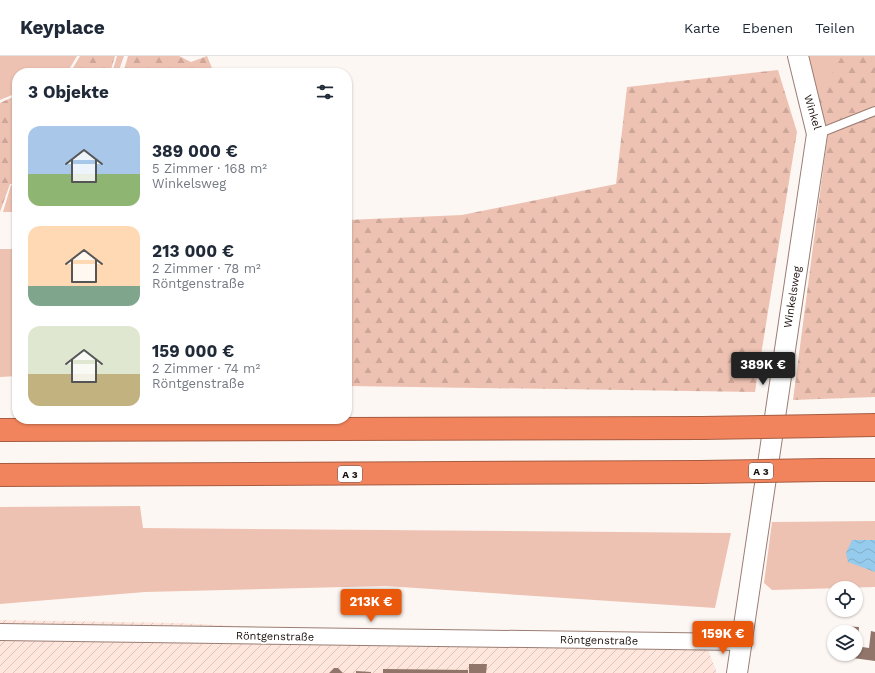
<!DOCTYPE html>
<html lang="de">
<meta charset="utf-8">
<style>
:root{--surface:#fff;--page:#f6f6f7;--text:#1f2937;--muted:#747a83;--line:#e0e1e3;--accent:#ea580c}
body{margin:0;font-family:"Work Sans",sans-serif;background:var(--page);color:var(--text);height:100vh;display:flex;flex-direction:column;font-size:15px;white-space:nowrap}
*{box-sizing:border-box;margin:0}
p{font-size:13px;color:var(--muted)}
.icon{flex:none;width:22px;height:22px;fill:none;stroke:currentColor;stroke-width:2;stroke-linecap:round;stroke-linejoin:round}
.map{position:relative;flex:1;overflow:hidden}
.side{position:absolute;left:12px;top:12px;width:340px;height:356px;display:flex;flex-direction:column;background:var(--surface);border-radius:16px;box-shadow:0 1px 3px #0004}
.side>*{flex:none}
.controls{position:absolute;left:827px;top:525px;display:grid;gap:8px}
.controls a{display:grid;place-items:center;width:36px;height:36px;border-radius:50%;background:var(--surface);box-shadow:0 1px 3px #0004;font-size:20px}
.price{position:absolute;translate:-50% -34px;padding:0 9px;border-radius:4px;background:var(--accent);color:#fff;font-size:13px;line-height:26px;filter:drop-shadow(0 1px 2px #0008)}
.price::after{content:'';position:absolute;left:50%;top:24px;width:12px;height:9px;margin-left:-6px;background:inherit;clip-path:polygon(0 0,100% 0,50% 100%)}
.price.on{background:#222;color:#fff}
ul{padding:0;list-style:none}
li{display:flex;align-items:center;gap:12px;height:100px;padding:0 16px}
li span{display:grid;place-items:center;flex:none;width:112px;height:80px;border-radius:12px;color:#555}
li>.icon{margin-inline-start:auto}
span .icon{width:48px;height:48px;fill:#fffc;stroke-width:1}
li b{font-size:17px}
h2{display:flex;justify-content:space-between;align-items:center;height:48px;padding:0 16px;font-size:17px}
header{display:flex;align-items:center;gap:24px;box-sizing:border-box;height:56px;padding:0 20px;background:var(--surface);border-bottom:1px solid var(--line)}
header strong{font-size:19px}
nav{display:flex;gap:22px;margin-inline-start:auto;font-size:14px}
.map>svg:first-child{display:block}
.industrial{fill:url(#industrial-furrows)}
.grass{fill:#eec2b2}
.forest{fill:url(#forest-firs)}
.water{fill:url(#water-waves)}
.building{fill:#91756a}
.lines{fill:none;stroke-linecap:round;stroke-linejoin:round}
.service-casing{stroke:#9a7d73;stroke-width:10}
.minor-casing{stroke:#9a7d73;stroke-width:18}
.tertiary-casing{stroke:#9a7d73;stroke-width:22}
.motorway-casing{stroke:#a65c41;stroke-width:24}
.service{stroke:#fff;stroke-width:8}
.minor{stroke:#fff;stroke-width:16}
.tertiary{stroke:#fff;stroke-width:20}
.motorway{stroke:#f1845c;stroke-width:22}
.motorway-bridge-casing{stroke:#a65c41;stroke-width:24;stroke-linecap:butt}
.motorway-bridge{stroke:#f1845c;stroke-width:22}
.labels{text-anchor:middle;stroke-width:3.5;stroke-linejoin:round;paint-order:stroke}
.shield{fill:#fff;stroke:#605856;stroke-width:1}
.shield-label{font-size:10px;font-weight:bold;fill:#1c110e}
.street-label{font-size:11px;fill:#1c110e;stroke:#fff}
</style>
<header>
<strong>Keyplace</strong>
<nav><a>Karte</a><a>Ebenen</a><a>Teilen</a></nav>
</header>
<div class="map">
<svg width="875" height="617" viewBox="0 0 875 617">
<defs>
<pattern id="industrial-furrows" width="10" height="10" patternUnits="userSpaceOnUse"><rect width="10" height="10" fill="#fee6dd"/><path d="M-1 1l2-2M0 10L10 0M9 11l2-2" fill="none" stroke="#d9c4bc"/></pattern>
<pattern id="forest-firs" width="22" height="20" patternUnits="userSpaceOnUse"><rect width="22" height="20" fill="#eec2b2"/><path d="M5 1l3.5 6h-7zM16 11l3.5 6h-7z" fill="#cca698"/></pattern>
<pattern id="water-waves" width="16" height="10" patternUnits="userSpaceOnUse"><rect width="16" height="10" fill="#95cbec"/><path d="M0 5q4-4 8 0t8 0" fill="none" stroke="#80adc9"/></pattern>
</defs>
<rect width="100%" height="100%" fill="#fdf7f4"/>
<path class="industrial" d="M 0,564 L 177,567 L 708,594 L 716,614 L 716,617 L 0,617 Z"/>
<path class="grass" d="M 0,0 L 77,0 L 67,17 L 17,17 L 17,37 L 0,44 Z
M 117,0 L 124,0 L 118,17 L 112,17 Z
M 808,0 L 843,0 L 819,43 Z
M 11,129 L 17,130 L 17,156 L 3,156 Z
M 0,193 L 17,193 L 17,320 L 0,321 Z
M 140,450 L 143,472 L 731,477 L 715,552 L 386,530 L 145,536 L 0,548 L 0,451 Z
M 875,465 L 875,531 L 772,534 L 764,527 L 772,466 Z"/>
<path class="forest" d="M 80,0 L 115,0 L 110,17 L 70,17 Z
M 128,0 L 179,0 L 191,6 L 207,0 L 214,17 L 123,17 Z
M 842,0 L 875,0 L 875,341 L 793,344 L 828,76 L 818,42 Z
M 778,14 L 797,76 L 755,336 L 347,330 L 347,164 L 462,159 L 616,128 L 627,31 Z
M 17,39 L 17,128 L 10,128 L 0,156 L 0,47 Z"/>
<path class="water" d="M 852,484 L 875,484 L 875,516 L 848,506 L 846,497 Z"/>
<path class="building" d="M 843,570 L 859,571 L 858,583 L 856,583 L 856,576 L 842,576 Z
M 871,575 L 875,576 L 875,605 L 838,600 L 838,598 L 856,598 L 856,590 L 869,592 Z
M 469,608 L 487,608 L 486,617 L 469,617 Z
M 334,612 L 338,612 L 343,617 L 329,617 Z
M 383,613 L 468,614 L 468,617 L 383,617 Z
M 356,615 L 371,616 L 371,617 L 356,617 Z"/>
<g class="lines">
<defs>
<path id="service" d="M 817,78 L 875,55"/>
<path id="minor" d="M 0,576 L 741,586"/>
<path id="tertiary" d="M 737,617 L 817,78 L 798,0"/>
<path id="motorway" d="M 821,370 L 875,369
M 0,374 L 702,372
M 822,414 L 875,414
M 0,419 L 700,416"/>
</defs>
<use href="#service" class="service-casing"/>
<use href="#minor" class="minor-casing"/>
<use href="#tertiary" class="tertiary-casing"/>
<use href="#motorway" class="motorway-casing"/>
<use href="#service" class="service"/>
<use href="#minor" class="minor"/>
<use href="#tertiary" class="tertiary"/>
<use href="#motorway" class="motorway"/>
<defs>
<path id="motorway-bridge" d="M 702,372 L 821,370
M 700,416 L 822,414"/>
</defs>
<use href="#motorway-bridge" class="motorway-bridge-casing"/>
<use href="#motorway-bridge" class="motorway-bridge"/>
</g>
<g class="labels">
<g class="shield">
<rect x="749" y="407" width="24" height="16" rx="3"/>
<rect x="338" y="410" width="24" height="16" rx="3"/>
</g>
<g class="shield-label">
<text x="761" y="419">A 3</text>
<text x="350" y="422">A 3</text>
</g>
<g class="street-label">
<text transform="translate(813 56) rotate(73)" y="4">Winkel</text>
<text transform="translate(792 241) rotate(-81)" y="4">Winkelsweg</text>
<text transform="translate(275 580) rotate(1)" y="4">Röntgenstraße</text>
<text transform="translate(599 584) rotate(1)" y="4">Röntgenstraße</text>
</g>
</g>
</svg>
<div class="controls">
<a><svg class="icon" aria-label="locate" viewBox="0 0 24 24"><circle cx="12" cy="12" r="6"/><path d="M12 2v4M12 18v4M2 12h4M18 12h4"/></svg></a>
<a><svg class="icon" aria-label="layers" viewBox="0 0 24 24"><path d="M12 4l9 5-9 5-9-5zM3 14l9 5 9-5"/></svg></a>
</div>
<b class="price on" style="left:763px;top:330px">389K €</b>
<b class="price" style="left:371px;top:567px">213K €</b>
<b class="price" style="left:723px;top:599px">159K €</b>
<section class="side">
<h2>3 Objekte<svg class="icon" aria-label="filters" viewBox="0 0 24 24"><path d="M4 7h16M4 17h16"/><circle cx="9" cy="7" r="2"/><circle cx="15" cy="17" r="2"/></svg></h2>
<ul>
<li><span style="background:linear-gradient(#a9c7e8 60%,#8fb573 0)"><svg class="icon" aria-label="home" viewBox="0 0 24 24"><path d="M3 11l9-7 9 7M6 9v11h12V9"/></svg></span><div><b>389 000 €</b><p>5 Zimmer · 168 m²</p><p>Winkelsweg</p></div></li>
<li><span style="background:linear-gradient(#ffd9b3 75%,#7fa58c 0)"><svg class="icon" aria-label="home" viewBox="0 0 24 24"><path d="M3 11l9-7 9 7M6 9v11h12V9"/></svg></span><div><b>213 000 €</b><p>2 Zimmer · 78 m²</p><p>Röntgenstraße</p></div></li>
<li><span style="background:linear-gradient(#dfe7d0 60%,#c2b280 0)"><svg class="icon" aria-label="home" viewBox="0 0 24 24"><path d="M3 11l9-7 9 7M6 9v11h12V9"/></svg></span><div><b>159 000 €</b><p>2 Zimmer · 74 m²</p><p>Röntgenstraße</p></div></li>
</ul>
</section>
</div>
